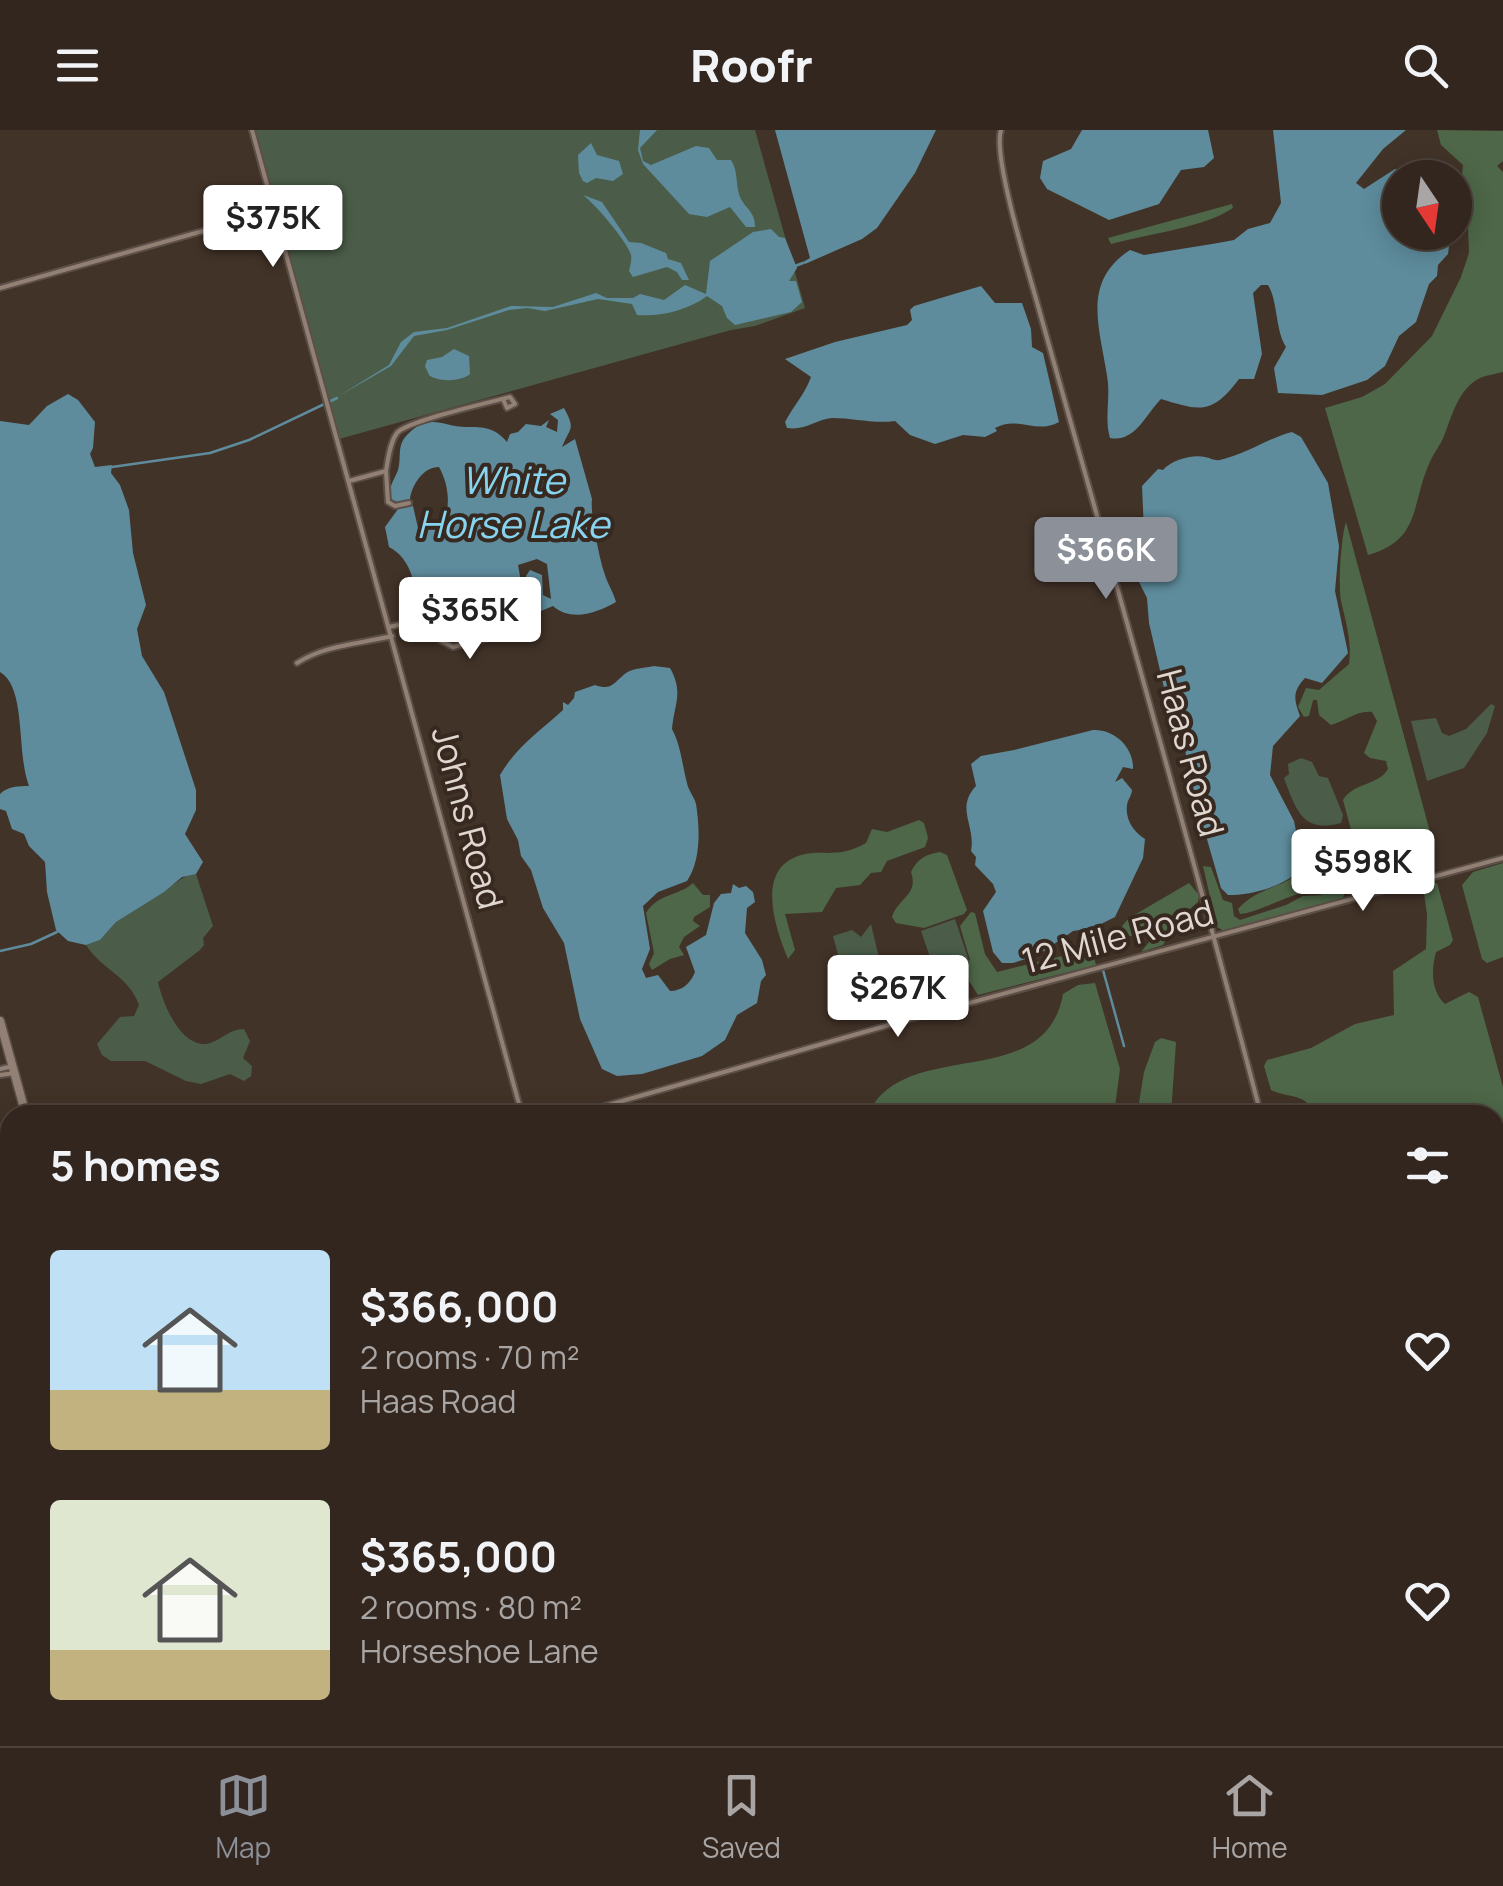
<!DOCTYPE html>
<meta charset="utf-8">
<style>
:root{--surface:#32261e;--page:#3d322b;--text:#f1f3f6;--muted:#a8a5a4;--line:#4d433c;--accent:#8c9099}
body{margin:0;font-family:Manrope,sans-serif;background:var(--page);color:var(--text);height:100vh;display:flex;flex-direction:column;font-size:38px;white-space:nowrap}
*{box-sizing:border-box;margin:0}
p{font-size:32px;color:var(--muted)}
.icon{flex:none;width:55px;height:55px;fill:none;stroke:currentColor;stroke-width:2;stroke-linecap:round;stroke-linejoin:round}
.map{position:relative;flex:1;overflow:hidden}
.sheet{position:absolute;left:0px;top:975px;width:1505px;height:642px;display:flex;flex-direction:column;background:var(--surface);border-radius:30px 30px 0 0;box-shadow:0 5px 25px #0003,0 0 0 2px var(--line)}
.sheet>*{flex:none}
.needle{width:65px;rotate:167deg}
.tools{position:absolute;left:1382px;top:30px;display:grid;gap:20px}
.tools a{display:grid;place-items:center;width:90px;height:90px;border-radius:50%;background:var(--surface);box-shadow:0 5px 25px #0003,0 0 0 2px var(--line);font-size:50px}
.price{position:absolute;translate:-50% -85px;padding:0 22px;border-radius:10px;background:#fff;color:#222;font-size:32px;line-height:65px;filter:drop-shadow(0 2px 5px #0008)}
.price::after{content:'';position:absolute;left:50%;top:60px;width:30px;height:22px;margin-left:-15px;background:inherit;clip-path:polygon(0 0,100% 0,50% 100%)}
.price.selected{background:var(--accent);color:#fff}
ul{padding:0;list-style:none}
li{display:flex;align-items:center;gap:30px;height:250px;padding:0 50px}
li span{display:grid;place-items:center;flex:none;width:280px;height:200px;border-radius:10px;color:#555}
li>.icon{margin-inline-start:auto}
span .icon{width:120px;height:120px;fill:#fffc;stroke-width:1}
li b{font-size:42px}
h2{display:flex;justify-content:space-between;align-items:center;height:120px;padding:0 50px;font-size:42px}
header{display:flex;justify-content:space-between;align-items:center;height:130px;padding:0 50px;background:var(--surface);font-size:45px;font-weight:800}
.tab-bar{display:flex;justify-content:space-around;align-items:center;height:140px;border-top:2px solid var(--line);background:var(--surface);font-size:28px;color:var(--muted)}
.tab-bar a{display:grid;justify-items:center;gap:5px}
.tab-bar .selected{color:var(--accent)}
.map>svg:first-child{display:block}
.built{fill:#513d30}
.green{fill:#4b5d48}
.forest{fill:#4e6748}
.water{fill:#5e8c9d}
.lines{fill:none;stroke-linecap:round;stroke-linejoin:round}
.stream{stroke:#5e8c9d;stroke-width:2.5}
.street-casing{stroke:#5c4f47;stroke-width:8}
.secondary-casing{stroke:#5c4f47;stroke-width:11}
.street{stroke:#928074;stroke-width:4}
.secondary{stroke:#928074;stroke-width:8}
.labels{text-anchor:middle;stroke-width:8;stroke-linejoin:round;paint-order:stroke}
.street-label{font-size:35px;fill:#e1d7d1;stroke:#37291f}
.water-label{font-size:38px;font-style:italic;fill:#86d4f0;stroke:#37291f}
</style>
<header><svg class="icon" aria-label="menu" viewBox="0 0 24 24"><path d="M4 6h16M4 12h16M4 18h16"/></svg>Roofr<svg class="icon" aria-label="search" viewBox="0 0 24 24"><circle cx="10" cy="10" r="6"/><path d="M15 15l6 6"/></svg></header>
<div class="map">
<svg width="1503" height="1616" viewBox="0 0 1503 1616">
<rect width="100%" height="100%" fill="#423328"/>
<path class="built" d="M 10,1154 L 10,1376 L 0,1379 L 0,1157 Z
M 0,1485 L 10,1485 L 10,1608 L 140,1608 L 142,1616 L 0,1616 Z
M 1495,1569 L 1503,1569 L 1503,1616 L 1193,1616 L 1191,1608 L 1495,1608 Z
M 1021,1608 L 1169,1608 L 1171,1616 L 1019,1616 Z"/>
<path class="green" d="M 254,0 L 755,0 L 805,178 L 755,196 L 731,200 L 339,309 Z
M 1491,574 L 1495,576 L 1487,603 L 1464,638 L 1427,651 L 1411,591 L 1436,588 L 1442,603 L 1449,606 L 1466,599 Z
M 1301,628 L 1312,632 L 1319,646 L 1328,648 L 1343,685 L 1341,693 C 1303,704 1296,680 1284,648 L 1289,644 L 1288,634 Z
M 189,744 L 196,744 L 213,796 L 203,808 L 204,815 L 200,820 L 158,852 C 162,872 180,916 206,914 C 220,912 228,899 244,899 L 250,911 L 243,928 L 252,936 L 251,946 L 244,951 L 230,944 L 201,954 L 186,951 L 145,931 L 111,931 L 102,925 L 97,914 L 120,887 L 134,886 L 139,875 C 129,846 101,839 86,815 L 100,810 L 116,792 Z
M 955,789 L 969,831 L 935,842 L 921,801 Z
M 871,794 L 880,832 L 866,835 L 865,831 L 860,830 L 856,837 L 842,840 L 833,806 L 852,800 L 861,807 Z
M 891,1608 L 1016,1608 L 1014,1616 L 894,1616 Z"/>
<path class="forest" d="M 1437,0 L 1503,1 L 1503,31 L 1497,36 L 1503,42 L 1503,242 C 1496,244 1487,245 1480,248 C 1458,259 1452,286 1444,306 C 1440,316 1433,324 1429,334 C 1411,375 1421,410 1368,425 L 1325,278 L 1362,267 L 1385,254 L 1432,206 L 1461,147 L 1469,123 L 1468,96 L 1460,66 L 1463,35 L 1441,15 Z
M 1232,74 L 1233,78 C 1203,98 1147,104 1111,114 L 1108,108 Z
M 1346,392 L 1433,713 C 1424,723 1410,735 1413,750 L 1355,765 L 1349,762 L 1357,722 L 1343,670 C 1354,652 1378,656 1388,639 L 1386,631 L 1370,628 L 1364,623 L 1377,591 L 1372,582 C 1357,580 1346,591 1331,595 L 1319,585 L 1317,570 L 1313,570 L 1309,586 L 1304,587 L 1298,577 L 1306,558 L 1319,560 L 1349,534 C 1352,511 1346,493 1341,471 C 1338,456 1341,407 1346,392 Z
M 919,690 L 924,693 L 928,708 L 925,717 L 887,731 L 881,742 L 871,743 L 860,755 L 836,758 L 822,782 L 785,784 L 795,820 L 788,829 C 776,800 755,741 798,726 C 823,718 837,730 866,713 L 872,699 L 887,702 Z
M 1336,701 L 1339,706 L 1334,733 L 1317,762 C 1295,759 1265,781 1240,784 L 1238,779 C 1259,755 1287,759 1306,736 L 1302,718 L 1304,711 L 1323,703 Z
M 1344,703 L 1349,704 L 1352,726 L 1343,769 L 1224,801 L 1217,797 L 1203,736 L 1211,737 L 1223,770 L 1232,773 L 1234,786 L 1240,790 L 1286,775 L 1303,766 L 1321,765 L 1338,737 Z
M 940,722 L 947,725 L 967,780 L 964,784 L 924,798 L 896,793 L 892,787 C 898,768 919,765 911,742 C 917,729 926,724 940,722 Z
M 1503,733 L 1503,827 L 1487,833 L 1482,829 L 1462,755 L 1473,742 Z
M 693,753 L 703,765 L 710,765 L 710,777 L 694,787 L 693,791 L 700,796 L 684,807 L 679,817 L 684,825 L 670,829 L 652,840 L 649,834 L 654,823 L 646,783 C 658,763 679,766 693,753 Z
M 1189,753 L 1199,765 L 1198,772 L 1177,790 L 1163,815 L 1141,822 L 1154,806 L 1151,800 L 1141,798 L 1132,806 L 1121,805 L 1118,801 L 1129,788 Z
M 1437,753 L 1453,810 L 1450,815 L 1436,822 C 1431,840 1431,861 1445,874 L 1469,862 L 1478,867 L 1503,957 L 1503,1055 L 1495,1051 L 1495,985 L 1315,985 C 1306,962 1290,969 1271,960 L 1264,936 L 1267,930 L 1311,918 L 1355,894 L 1394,885 L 1393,841 L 1426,819 L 1427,784 L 1423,757 Z
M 971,782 L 975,783 L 985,824 L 997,842 L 1062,826 L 1090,814 L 1096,835 L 978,865 L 969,851 L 965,834 L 970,830 L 960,796 Z
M 1095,853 L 1120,939 L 1114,985 L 868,985 C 872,978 875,970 881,965 C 931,915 1047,955 1063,864 L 1078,855 Z
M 1161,908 L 1176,912 L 1171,985 L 1137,985 L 1144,942 L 1155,912 Z
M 1503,1130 L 1503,1307 L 1495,1309 L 1495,1200 L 1499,1196 L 1495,1192 L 1495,1134 Z"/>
<path class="water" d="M 640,0 L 657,0 L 640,18 L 643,31 L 651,35 L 696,16 L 709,18 L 717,30 L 731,30 C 739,42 735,58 741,69 C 747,80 755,82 755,97 L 746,97 L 730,77 L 707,87 L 689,84 L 643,34 L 638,20 Z
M 775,0 L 936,0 L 915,43 L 877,98 L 862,109 L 805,134 L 803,132 L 810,128 Z
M 1082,0 L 1208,0 L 1214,28 L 1204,37 L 1181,40 L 1159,74 L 1109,90 L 1047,59 L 1040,48 L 1043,31 L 1071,19 Z
M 1273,0 L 1406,0 L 1383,19 L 1356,53 L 1364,59 L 1395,39 L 1430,45 L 1400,48 L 1400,102 L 1446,103 L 1450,108 L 1448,124 L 1438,135 L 1437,146 L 1429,154 L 1416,192 L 1399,206 L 1385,236 L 1367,250 L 1322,265 L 1278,263 L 1274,238 L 1286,217 C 1275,199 1278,171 1268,155 L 1261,155 L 1253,163 L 1262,224 L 1254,249 L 1239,249 C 1212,285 1200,281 1161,269 C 1146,284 1135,313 1110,308 C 1104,288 1111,267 1107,246 C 1100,198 1081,152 1130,120 L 1144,125 L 1218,113 L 1234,110 L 1248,99 L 1270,93 L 1281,73 Z
M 591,13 L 597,25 L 619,31 L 623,44 L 613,51 L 596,48 L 587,53 L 583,51 L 579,43 L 578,25 Z
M 583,65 L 602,72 L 629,112 L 641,113 L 666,123 L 668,129 L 681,133 L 689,150 L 682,150 L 677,142 L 667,137 L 633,147 L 629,141 C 630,137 632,129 631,125 C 627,111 595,74 583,65 Z
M 771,99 L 779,107 L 785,108 L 797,138 L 789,151 L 796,151 L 802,172 L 791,182 L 735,195 L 727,188 L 722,176 L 707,166 C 688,180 662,187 637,185 L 632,174 L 598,169 L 545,181 L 527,178 L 509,180 L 447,200 L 414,206 L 391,236 L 337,267 L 389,235 L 401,212 L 414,202 L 447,198 L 511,176 L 553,177 L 596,163 L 607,168 L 633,168 L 640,164 L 664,170 L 685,155 L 706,164 L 710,131 L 753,102 Z
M 981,156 L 995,173 L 1022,173 L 1031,199 L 1032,217 L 1043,223 L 1059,292 C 1036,305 1018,285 995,298 L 997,301 L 985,307 L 963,305 L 935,314 L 910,305 L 895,291 C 873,294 854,288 832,288 C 817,289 805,301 787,298 L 785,292 C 794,275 805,264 811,247 L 785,229 L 835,212 L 907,195 L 912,190 L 910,180 L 914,176 Z
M 454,219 L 469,226 L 470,244 C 461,252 437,252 429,245 L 425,236 L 427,230 L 442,227 Z
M 68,264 L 78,270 L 95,292 L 93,318 L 90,324 L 95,337 L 112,335 L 111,343 L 120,355 L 129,380 L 133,423 L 146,475 L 137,499 L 142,526 L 164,562 L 196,660 L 196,680 L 185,704 L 203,732 L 196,744 L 182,747 L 164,762 L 116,792 L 100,810 L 86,815 L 68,811 L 56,800 L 47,762 L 45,732 L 29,716 L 24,704 L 12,699 L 6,681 L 0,679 L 0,664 C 8,656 19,656 29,656 C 16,622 27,558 0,542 L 0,291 L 29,295 L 47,276 Z
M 564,278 C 576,300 570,297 562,317 L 575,309 L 592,369 C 590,383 599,426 604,442 C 607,453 613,461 616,472 C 597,483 571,492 553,476 L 541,481 L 533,471 L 525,472 L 530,478 L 527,480 L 515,478 L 515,474 L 532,464 L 526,446 L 530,440 L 542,445 L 543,465 L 551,469 L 547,434 L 537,429 L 518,435 L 522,457 L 484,485 L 434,482 L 432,475 L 417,466 C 413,446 408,427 389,417 L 385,397 L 398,379 L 413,376 L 421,411 L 423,394 L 444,391 C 451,374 448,353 439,337 C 423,337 412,355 410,369 L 397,372 L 391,369 C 388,356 394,351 398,340 C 402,327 396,315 408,304 C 430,282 443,297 466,297 C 484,297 494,297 507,312 L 510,304 L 518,302 L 526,294 L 541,296 L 549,290 L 546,297 L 557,302 L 558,290 L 550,284 Z
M 1292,302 L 1301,307 L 1328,353 L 1339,416 L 1335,461 L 1348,523 L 1322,553 L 1305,548 C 1292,562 1294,569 1300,586 L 1273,616 L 1270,645 L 1294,691 L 1303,736 C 1288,756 1252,765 1228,765 L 1221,758 L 1204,699 L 1193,679 L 1184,610 L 1168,575 L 1149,493 L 1147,468 L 1138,450 L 1136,434 L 1143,418 L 1144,402 L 1142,356 L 1158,339 L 1163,340 C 1171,330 1193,324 1205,327 C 1211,328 1214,331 1220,330 C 1247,324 1268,308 1292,302 Z
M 654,536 L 670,538 C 684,563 674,574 672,599 C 681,616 682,634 687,653 C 688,660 694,666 696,674 C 700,699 701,730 687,751 L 658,762 L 643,776 L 650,819 L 642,839 L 646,848 L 658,845 L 670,861 C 682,861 691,853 695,842 L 686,817 L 706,805 L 714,773 L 721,764 L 731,763 L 733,754 L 739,758 L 746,756 L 753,762 L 755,772 L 747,778 L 745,803 L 762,830 L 766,845 L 761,851 L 757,873 L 737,885 L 725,910 L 702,926 L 642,944 L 617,946 L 602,939 L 580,889 L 564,813 L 543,778 L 531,740 L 521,726 L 518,710 L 507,689 L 500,645 C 517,616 539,602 563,580 L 563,572 L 568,575 L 574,568 L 575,562 L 595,555 C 612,561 613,553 626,543 C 634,538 645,538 654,536 Z
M 1093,600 C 1115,599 1134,618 1133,639 L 1123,637 L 1115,652 L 1122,648 L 1132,660 C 1132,665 1128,669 1127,675 C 1125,690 1134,702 1145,709 L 1143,728 L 1115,787 L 1093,798 L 1073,801 L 1038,825 L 1013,833 L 1002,833 L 993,822 L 983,781 L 996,762 L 993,754 L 975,735 L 976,727 L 971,721 C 976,696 955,678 976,656 L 971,634 L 981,626 L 1014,620 Z"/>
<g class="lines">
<path class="stream" d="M 795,136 L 803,133
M 112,337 L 210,323 L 249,310 L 337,268
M 0,821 L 31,814 L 57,802
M 1103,840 L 1124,916
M 475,1608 L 478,1616
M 579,1608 L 581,1616
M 975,1616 L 984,1608"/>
<defs>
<path id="street" d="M 252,0 L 522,985
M 1001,0 C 992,27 1031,149 1040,183 C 1115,450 1191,717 1261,985
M 0,158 L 274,81
M 386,341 L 388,372 L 395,376 L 409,373
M 349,351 L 386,341 C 388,329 390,312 397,303 C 406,291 491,272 510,267 L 515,274 L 507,278 L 503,269
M 389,497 L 426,489 L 441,511 L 453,517 L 510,503 L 513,499 L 510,489
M 297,533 C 325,515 359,514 392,506
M 0,939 L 13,936
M 0,945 L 15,943
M 573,985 L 903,891 L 1503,728
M 0,1009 L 10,1045
M 0,1126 L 10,1124
M 0,1156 L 10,1153
M 0,1269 L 10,1304
M 394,1608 L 394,1616
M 641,1608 L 642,1616
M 845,1608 L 845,1610
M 1181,1608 L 1183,1616
M 1093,1616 L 1094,1608"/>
<path id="secondary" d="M 0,891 L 26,985
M 0,1467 L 10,1468
M 1495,1558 L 1503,1558"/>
</defs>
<use href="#street" class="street-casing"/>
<use href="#secondary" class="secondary-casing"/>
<use href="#street" class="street"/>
<use href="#secondary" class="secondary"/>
</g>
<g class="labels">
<g class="street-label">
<text transform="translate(1190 623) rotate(75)" y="12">Haas Road</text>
<text transform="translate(467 688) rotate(75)" y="12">Johns Road</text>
<text transform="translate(1118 807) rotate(-15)" y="12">12 Mile Road</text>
</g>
<g class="water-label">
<text x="513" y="364">White<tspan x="513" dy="44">Horse Lake</tspan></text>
</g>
</g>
</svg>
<div class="tools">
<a><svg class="needle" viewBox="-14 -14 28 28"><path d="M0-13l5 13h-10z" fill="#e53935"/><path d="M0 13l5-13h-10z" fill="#a8a5a4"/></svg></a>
</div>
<b class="price" style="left:273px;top:140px">$375K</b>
<b class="price selected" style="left:1106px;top:472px">$366K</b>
<b class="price" style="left:470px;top:532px">$365K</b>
<b class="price" style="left:1363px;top:784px">$598K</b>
<b class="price" style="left:898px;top:910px">$267K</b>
<section class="sheet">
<h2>5 homes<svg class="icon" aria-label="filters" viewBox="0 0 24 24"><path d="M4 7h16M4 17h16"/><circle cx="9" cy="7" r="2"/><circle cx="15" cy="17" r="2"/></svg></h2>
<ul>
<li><span style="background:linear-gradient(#bfe0f5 70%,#c2b280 0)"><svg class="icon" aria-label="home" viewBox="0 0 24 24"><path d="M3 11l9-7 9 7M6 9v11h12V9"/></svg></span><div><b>$366,000</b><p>2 rooms · 70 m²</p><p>Haas Road</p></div><svg class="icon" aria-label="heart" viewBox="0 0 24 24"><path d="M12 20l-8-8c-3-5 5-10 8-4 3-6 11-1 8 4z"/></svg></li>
<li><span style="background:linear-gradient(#dfe7d0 75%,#c2b280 0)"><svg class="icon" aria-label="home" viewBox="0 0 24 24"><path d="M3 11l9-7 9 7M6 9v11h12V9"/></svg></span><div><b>$365,000</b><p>2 rooms · 80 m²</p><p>Horseshoe Lane</p></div><svg class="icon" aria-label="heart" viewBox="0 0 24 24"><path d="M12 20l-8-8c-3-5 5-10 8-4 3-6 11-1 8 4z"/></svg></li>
</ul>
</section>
</div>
<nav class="tab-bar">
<a class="selected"><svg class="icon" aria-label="map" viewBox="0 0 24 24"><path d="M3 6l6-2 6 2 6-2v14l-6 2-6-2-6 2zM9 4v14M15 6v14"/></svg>Map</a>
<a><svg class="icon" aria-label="saved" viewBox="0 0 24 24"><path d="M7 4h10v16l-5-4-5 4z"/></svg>Saved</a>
<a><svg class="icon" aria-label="home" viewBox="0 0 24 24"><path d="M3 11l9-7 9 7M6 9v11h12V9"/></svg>Home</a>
</nav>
